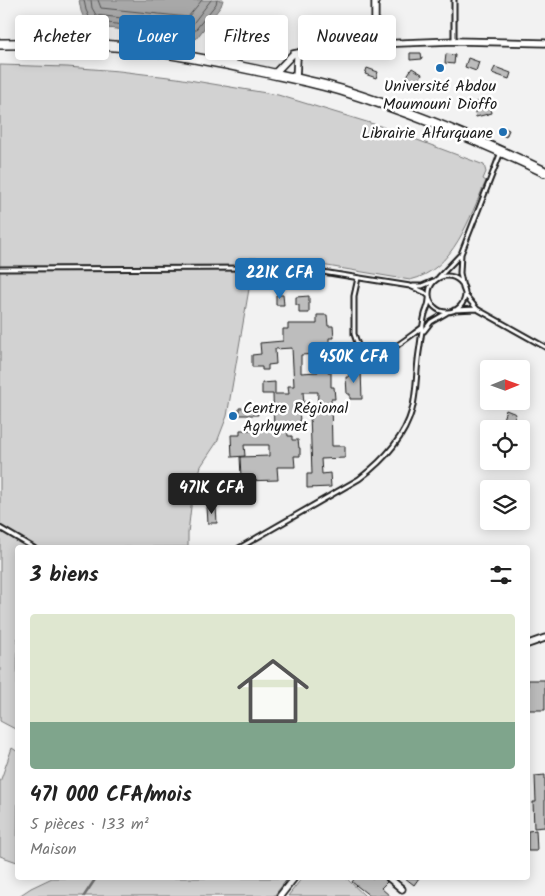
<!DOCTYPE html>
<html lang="fr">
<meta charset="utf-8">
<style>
:root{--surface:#fff;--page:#f2f2f2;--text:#222;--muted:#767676;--accent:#1f6fb2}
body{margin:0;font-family:Kalam,sans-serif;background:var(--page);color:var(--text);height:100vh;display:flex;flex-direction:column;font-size:19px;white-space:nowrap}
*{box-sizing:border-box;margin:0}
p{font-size:16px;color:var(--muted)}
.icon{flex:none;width:28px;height:28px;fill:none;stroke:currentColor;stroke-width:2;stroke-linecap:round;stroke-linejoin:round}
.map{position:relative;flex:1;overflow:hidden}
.drawer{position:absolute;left:15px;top:545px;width:515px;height:335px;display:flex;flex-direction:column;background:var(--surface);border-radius:5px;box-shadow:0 2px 12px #0003}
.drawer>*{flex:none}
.guide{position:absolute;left:15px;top:15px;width:515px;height:45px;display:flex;gap:10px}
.needle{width:32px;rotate:89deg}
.buttons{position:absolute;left:480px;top:360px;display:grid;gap:10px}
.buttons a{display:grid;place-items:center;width:50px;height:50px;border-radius:5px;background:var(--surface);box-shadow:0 2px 12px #0003;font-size:25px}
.price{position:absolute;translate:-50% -42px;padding:0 11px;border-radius:5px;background:var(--accent);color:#fff;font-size:16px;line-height:32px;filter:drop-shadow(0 1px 2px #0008)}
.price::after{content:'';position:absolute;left:50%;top:30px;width:15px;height:11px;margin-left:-8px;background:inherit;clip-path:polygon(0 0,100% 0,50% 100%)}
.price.selected{background:#222;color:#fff}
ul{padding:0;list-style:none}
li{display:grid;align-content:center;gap:10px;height:265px;padding:0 15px}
li span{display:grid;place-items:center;height:155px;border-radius:5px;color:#555}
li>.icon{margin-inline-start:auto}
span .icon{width:90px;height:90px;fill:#fffc;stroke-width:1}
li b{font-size:21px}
h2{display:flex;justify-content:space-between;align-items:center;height:60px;padding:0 15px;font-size:21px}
.pill{padding:0 18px;border-radius:5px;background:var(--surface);box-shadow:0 2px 12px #0003;font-size:18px;line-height:45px}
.pill.selected{background:var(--accent);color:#fff}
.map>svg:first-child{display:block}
.green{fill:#d2d2d2;stroke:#777}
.water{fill:#a8a8a8;stroke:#707070}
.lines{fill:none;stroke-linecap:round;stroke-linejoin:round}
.shore{stroke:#545454;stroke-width:1}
.stream{stroke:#707070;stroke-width:2.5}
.building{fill:#bdbdbd;stroke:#1c1c1c;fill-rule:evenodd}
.service-casing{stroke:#1c1c1c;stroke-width:7}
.minor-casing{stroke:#1c1c1c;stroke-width:9}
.primary-casing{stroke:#1c1c1c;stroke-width:12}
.service{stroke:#fff;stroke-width:3}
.minor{stroke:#fff;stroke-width:5.5}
.primary{stroke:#fff;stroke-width:9}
.poi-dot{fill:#1f6fb2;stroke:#fff;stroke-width:2}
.labels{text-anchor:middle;stroke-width:5;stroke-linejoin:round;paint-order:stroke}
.poi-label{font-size:16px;fill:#1c1c1c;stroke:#fff}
</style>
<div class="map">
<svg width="545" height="896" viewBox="0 0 545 896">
<rect width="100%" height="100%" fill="#f2f2f2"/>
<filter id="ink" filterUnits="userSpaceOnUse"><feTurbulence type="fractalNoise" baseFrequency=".02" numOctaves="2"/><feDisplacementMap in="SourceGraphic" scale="10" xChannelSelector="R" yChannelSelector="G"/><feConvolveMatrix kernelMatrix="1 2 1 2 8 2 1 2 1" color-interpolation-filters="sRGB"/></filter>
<g filter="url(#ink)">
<path class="green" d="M 0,65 L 67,67 L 119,71 L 177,78 L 278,95 L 380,126 L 484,165 L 486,172 L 483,179 L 486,181 C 469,218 454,270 410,280 L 286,259 L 250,258 L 249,289 L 227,416 L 217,442 L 201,466 L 192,498 L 188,533 L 188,547 L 18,548 L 17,730 L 0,721 Z
M 12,748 L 18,752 L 17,862 L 0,856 L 0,782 Z
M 52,878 L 288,878 L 274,896 L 19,896 L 31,888 Z
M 302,878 L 346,878 L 365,896 L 288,896 Z"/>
<path class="water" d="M 79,0 L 223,0 L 221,6 L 196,39 L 184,36 L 87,26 L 81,11 Z"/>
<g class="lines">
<path class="shore" d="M 84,0 L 86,10 L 91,21 L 193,33 L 216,4 L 217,0
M 91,0 L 92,8 L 96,15 L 191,26 L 211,0
M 98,0 L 101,8 L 188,17 L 202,0"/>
<path class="stream" d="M 84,896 L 96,878"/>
</g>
<path class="building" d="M 410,53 L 421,53 L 422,59 L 410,60 Z
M 446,54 L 455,55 L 454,64 L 445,63 Z
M 468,58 L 479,62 L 476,71 L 465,67 Z
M 495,67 L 511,73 L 509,79 L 492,73 Z
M 367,68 L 378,72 L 376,78 L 365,74 Z
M 412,68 L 422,74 L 416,86 L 405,79 Z
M 489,99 L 492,113 L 476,117 L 473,103 Z
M 503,127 L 509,130 L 506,137 L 500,134 Z
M 276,295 L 283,295 L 284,305 L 276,305 Z
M 309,296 L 309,313 L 299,313 L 299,305 L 296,305 L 296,297 Z
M 317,315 L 327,315 L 328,326 L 333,326 L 334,338 L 329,338 L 329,346 L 327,346 L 327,356 L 326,359 L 328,362 L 328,372 L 331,372 L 331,387 L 334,387 L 335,399 L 331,399 L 332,446 L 345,446 L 345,458 L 321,459 L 322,474 L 330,473 L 331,487 L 307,488 L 307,474 L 312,474 L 310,413 L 317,412 L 318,392 L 303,392 L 304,404 L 299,405 L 300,424 L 287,425 L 288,436 L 292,436 L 292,440 L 298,440 L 299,448 L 300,448 L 300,456 L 294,456 L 295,467 L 277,467 L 278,480 L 243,481 L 243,477 L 241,477 L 240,457 L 269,456 L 269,445 L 244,445 L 245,456 L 232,457 L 231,435 L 240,435 L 240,430 L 274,430 L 273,394 L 262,394 L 262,383 L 275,382 L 275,394 L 289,394 L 288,386 L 294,386 L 292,348 L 275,349 L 276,364 L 268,365 L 268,370 L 262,370 L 262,367 L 252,367 L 252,355 L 261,354 L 260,343 L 283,341 L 283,329 L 288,329 L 288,324 L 317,324 ZM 318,354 L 318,372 L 301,373 L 301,355 Z
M 348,370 L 361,370 L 362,399 L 350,399 L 350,394 L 347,394 L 346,377 L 349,377 Z
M 258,407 L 258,415 L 239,415 L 239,408 Z
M 506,410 L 516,414 L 511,429 L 501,425 Z
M 216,506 L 217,523 L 208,523 L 207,507 Z
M 528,680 L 545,680 L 545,710 L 528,710 Z
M 545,775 L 545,827 L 534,828 L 533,802 L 536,802 L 535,776 Z
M 536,830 L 537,851 L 528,851 L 528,831 Z
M 355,878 L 384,878 L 387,882 L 381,888 L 390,896 L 370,896 L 352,882 Z
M 405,878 L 419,878 L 414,885 Z"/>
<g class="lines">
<defs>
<path id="service" d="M 454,0 L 454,41
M 501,152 L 461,254 L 460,273 L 463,288 L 466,296 L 477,309 L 545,347
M 0,269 L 266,268 L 310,270 L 410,286 L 424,292 L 429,296 C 430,303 427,308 425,314 C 422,326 421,340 419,352 C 416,371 417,391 412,410 C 404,439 383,461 359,479 L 239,548
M429 294a18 18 0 1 1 36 0a18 18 0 1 1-36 0Z
M 439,277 L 460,255
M 358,278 L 354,296 L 354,334 L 360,351
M 413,286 L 422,286 L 434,281
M 454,310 L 477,309
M 424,331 L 431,322 L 448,312
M352 358a7 7 0 1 1 14 0a7 7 0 1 1-14 0Z
M 329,359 L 352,358
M 366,359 C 385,357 407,338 423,327
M 0,528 L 34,548"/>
<path id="minor" d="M 375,0 L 375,44
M 274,74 L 293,54 L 308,51 L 375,44 L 454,41 L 545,43
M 296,79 L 297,58 L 300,52
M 528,644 L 545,638
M 389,878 L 402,889
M 280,896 L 294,878"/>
<path id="primary" d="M 0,44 C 44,44 89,42 133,48 C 175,54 218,62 260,71 C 287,77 314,82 341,90 C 411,112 479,140 545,172"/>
</defs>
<use href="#service" class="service-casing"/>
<use href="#minor" class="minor-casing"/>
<use href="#primary" class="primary-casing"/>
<use href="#service" class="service"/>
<use href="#minor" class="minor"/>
<use href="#primary" class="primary"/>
</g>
</g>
<g class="poi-dot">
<circle cx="440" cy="68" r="5"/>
<circle cx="503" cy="132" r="5"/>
<circle cx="233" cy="416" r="5"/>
</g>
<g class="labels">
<g class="poi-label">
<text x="440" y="91">Université Abdou<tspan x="440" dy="18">Moumouni Dioffo</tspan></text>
<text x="493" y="138" text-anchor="end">Librairie Alfurquane</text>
<text x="243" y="413" text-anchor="start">Centre Régional<tspan x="243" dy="18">Agrhymet</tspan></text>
</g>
</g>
</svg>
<div class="buttons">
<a><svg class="needle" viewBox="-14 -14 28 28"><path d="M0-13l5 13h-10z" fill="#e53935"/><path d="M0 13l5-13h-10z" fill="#767676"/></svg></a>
<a><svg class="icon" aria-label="locate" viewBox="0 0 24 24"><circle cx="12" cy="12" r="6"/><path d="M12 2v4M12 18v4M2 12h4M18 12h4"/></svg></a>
<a><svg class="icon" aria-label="layers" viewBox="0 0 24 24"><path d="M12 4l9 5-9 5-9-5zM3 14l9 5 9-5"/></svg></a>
</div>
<b class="price" style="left:280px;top:300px">221K CFA</b>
<b class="price" style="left:354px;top:384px">450K CFA</b>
<b class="price selected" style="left:212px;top:515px">471K CFA</b>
<div class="guide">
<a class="pill">Acheter</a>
<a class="pill selected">Louer</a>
<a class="pill">Filtres</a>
<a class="pill">Nouveau</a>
</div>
<section class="drawer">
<h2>3 biens<svg class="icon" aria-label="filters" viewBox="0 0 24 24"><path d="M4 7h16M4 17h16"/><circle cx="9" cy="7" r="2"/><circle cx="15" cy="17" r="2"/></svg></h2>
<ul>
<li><span style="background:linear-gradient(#dfe7d0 70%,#7fa58c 0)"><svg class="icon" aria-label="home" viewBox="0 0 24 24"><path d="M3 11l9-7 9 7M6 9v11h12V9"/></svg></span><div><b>471 000 CFA/mois</b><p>5 pièces · 133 m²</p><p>Maison</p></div></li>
</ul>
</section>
</div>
